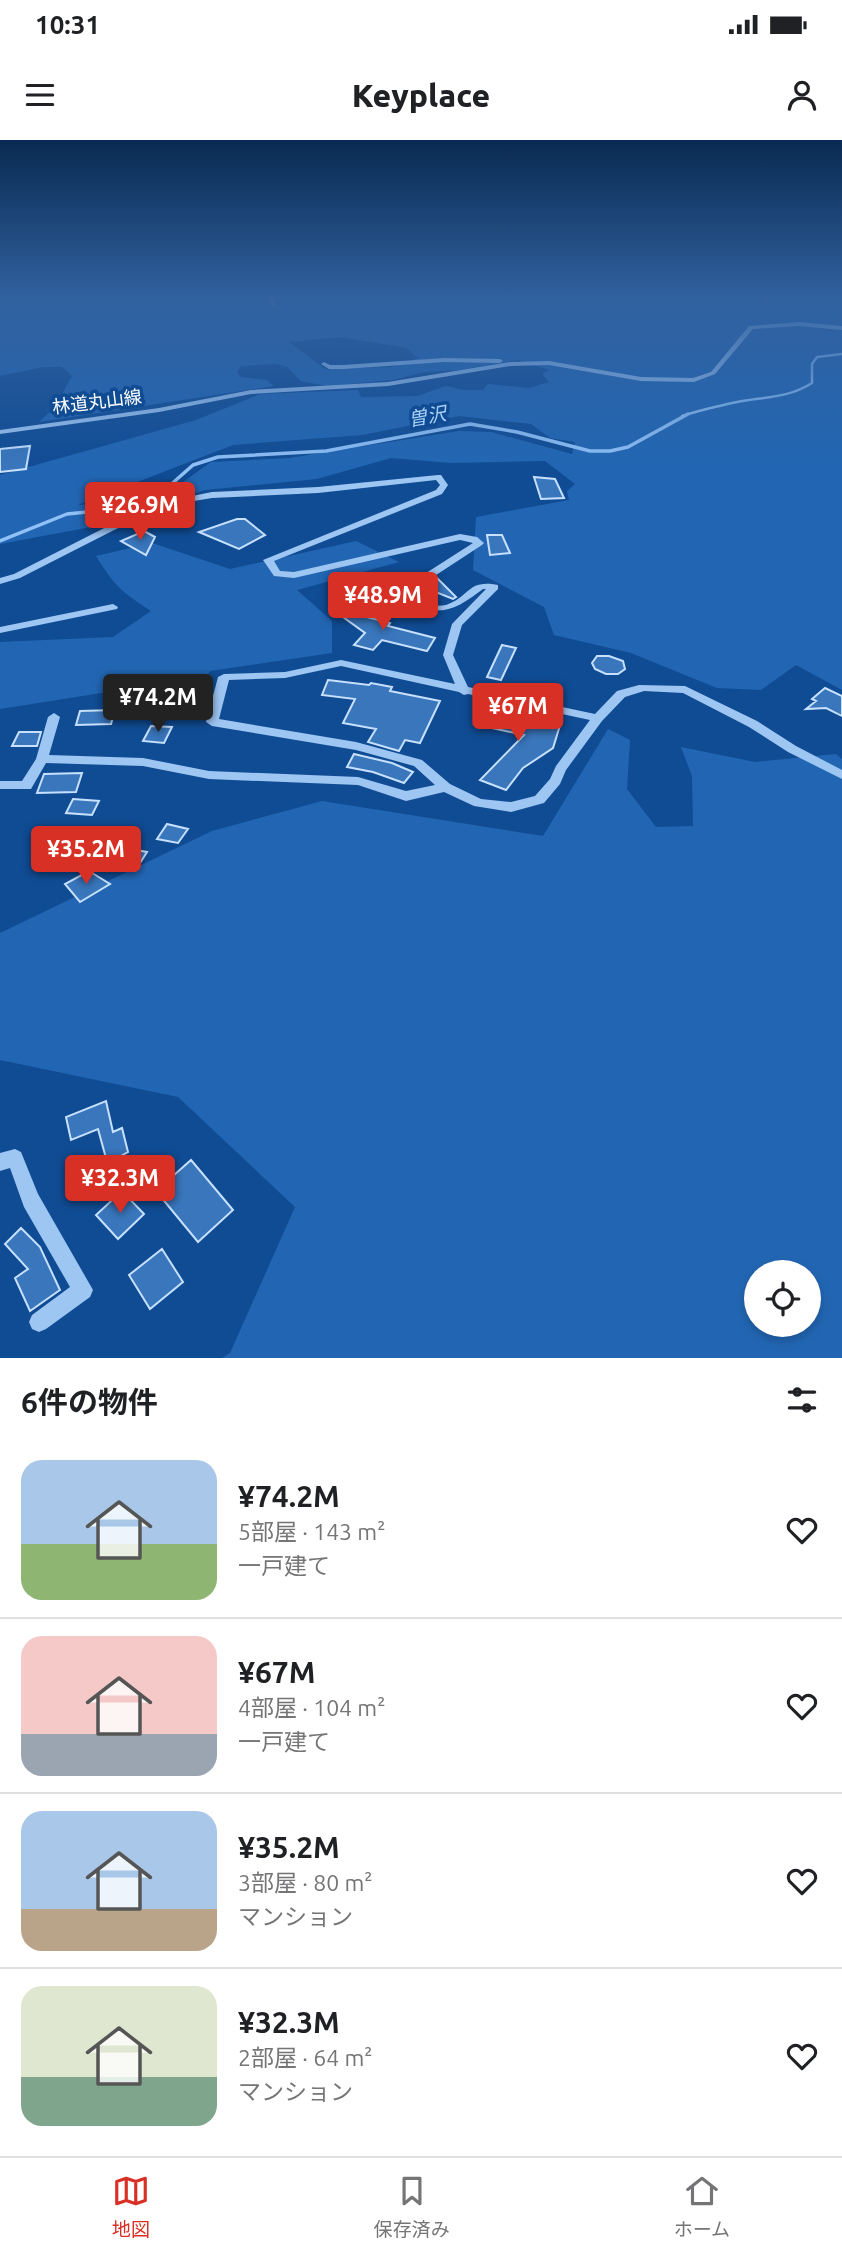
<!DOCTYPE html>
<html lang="ja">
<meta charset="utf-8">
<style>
:root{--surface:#fff;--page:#f2f2f2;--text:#202124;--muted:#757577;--line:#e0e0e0;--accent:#d93025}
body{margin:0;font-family:Ubuntu,"Noto Sans JP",sans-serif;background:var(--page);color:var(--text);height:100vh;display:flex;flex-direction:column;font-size:26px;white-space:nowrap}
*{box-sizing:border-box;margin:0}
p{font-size:23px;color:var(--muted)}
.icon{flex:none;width:38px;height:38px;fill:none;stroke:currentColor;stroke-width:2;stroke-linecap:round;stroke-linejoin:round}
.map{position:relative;height:1218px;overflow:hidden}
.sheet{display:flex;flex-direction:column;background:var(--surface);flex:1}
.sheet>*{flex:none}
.tools{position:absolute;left:744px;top:1120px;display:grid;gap:14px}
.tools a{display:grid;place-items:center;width:77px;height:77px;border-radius:50%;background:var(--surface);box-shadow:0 4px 10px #0003;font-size:35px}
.price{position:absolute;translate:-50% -60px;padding:0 16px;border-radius:7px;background:var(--accent);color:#fff;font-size:23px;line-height:46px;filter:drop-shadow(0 2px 4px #0008)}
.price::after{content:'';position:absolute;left:50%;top:42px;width:21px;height:16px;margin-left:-10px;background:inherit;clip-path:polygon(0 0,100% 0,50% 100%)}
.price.selected{background:#222;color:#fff}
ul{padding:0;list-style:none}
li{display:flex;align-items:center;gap:21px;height:175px;padding:0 21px}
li+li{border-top:2px solid var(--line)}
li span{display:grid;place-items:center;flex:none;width:196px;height:140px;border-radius:21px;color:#555}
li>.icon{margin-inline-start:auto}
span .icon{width:84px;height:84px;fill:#fffc;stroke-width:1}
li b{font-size:30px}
h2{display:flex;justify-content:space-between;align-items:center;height:84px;padding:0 21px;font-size:30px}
.status{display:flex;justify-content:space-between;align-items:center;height:49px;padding:0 35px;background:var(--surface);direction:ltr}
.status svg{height:19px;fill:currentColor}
header{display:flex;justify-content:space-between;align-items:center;height:91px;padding:0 21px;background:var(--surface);font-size:32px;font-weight:800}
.dock{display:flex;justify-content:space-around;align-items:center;height:98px;border-top:2px solid var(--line);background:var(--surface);font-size:19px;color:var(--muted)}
.dock a{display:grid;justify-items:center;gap:4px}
.dock .selected{color:var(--accent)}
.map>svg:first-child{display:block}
.green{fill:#2266b3;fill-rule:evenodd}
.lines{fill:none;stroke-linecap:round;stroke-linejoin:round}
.stream-far1{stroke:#8fc1f7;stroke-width:2.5}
.stream{stroke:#8fc1f7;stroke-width:3.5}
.building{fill:#3976bc;stroke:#c6e0fe;stroke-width:2}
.minor{fill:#9ec6f3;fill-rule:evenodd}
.labels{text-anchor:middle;stroke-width:7;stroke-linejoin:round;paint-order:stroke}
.far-street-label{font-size:18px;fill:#fff;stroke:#104c94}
.far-water-label{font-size:19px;font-style:italic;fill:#aad0fa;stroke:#104c94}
</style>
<div class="status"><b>10:31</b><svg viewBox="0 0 49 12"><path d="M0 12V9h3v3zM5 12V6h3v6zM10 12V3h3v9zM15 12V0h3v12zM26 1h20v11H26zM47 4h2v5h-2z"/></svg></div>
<header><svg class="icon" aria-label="menu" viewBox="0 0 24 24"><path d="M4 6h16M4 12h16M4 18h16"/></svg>Keyplace<svg class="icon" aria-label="person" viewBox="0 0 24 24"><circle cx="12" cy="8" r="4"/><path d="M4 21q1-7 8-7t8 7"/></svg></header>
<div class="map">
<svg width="842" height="1218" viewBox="0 0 842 1218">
<rect width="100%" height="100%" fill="#104c94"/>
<path class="green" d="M 0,157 L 842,157 L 842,550 L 796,525 L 761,550 L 717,548 L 631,513 L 554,495 L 544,467 L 473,430 L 476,377 L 569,360 L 567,351 L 575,344 L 545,321 L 452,323 L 391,318 L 317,339 L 205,350 L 118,382 L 0,404 L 0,335 L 196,280 L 260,254 L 358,250 L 361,257 L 417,256 L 446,246 L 464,250 L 483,250 L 488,244 L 529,248 L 549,242 L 542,234 L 549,230 L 519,220 L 460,230 L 425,232 L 392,240 L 326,246 L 301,241 L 287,227 L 276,224 L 241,226 L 237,232 L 241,237 L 267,240 L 274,246 L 39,282 L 55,267 L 72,236 L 62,227 L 43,227 L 0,236 ZM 340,197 L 407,208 L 418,218 L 390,227 L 325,229 L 289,202 ZM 459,276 L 531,284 L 550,298 L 575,302 L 572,314 L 491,292 L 459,291 L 289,318 L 211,322 L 162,357 L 78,365 L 233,305 L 362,295 Z
M 356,401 L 399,422 L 297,450 L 332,481 L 332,513 L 210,531 L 203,543 L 205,566 L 132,574 L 114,551 L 0,569 L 0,502 L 113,497 L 151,471 C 121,451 116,448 96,416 L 152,403 L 230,429 Z
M 608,589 L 630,600 L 627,649 L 656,687 L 693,686 L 692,636 L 681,607 L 755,622 L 836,614 L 842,619 L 842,1218 L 222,1218 L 230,1213 L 295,1067 L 178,957 L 0,920 L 0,793 L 212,691 L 322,661 L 543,696 ZM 756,1132 L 808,1132 L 808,1185 L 756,1185 Z"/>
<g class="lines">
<path class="stream-far1" d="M 271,157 L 273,165
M 682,276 C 700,270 718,266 737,262 C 763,257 789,258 812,243 L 812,224 L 817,217 L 842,214"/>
<path class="stream" d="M 0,401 L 67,374 L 117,369 L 146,361 L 167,348 L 193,325 L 218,317 L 326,311 L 470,284 L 517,292 L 590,311 L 610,311 L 628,307 L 688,274"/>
</g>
<path class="building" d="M 30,306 L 26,329 L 0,332 L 0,309 Z
M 534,337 L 555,339 L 564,358 L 541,359 Z
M 237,379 L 245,379 L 265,395 L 239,409 L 199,392 Z
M 144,391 L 155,397 L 146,415 L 121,401 Z
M 487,395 L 502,395 L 510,413 L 490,415 Z
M 437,438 L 456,457 L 453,459 L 423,447 Z
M 352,465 L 367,477 L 390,483 L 388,486 L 435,498 L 427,511 L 382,500 L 373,510 L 354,505 L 365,493 L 336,472 Z
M 502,505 L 516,508 L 501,540 L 487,537 Z
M 597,516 L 609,516 L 623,521 L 625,529 L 618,534 L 606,534 L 595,529 L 592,523 Z
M 328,540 L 369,545 L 371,543 L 392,547 L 390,551 L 440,561 L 420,603 L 405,600 L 399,611 L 368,602 L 376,589 L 343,583 L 355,559 L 322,555 Z
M 825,548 L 842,556 L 842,576 L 826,568 L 806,569 L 816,561 L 812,559 Z
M 482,567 L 561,582 L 553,608 L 523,628 L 506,650 L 480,640 L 524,595 L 474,584 Z
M 115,570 L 111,584 L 76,585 L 80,571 Z
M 151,586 L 172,587 L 164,603 L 143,601 Z
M 19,592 L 41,592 L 37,606 L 12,606 Z
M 354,614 L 392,623 L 413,632 L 404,643 L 373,632 L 347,627 Z
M 82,633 L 76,652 L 37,653 L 44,634 Z
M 73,659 L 99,661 L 92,675 L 66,673 Z
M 167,684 L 188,689 L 178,703 L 157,699 Z
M 115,706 L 147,712 L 135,731 L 102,724 Z
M 89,731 L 110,744 L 80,762 L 65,744 Z
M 106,961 L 113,992 L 122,988 L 128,1012 L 119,1017 L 121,1026 L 109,1029 L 98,989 L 71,1000 L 66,977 Z
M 191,1020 L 233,1070 L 198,1102 L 156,1051 Z
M 122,1051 L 144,1074 L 118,1099 L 96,1075 Z
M 21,1088 L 40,1107 L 60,1150 L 30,1171 L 15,1138 L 28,1129 L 5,1104 Z
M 162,1109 L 183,1142 L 150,1169 L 129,1135 Z"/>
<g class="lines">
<path class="minor" d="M 799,182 L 842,186 L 842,190 L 799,186 L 753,189 L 715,234 L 694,242 L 641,241 L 549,225 L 510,226 L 388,246 L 251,254 L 159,272 L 0,294 L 0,290 L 159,268 L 251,250 L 388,242 L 510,222 L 549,221 L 641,237 L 693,238 L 711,232 L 749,186 Z
M 444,218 L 500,219 L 503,221 L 500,223 L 444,222 L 344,229 L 329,229 L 321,224 L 324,222 L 330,225 L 344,225 Z
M 438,335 L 441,335 L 448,345 L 442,354 L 274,421 L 280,431 L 294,432 L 460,394 L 477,397 L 484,403 L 482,405 L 407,454 L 406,458 C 418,462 433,468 446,465 C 470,457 467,439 498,445 L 498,449 L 462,485 L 453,515 L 468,547 L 595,574 L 617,551 L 639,545 L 685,546 L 757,581 L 796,606 L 842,630 L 842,639 L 788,612 L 749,587 L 683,553 L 644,551 L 625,557 L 602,581 L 566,630 L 560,644 L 544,663 L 511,672 L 474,666 L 444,652 L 406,661 L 358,645 L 209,639 L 143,626 L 46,623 L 31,649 L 0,649 L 0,641 L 22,641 L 36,619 L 48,577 L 54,573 L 60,577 L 49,615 L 143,618 L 209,631 L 358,637 L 406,651 L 435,645 L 414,626 L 356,610 L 212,586 L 206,582 L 218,537 L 224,534 L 285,532 L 341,520 L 455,544 L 443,515 L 452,484 L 486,449 L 483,449 C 448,476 439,474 397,462 L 396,460 L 398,451 L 473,403 L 460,400 L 294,438 L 274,436 L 263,420 L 436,350 L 440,345 L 436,340 L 318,353 L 212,358 L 194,361 L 122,386 L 20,438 L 0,444 L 0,438 L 14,434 L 116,382 L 192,356 L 212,352 L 318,347 ZM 341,526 L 459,552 L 464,555 L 468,554 L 590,580 L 556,626 L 550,639 L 535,656 L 511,662 L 481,659 L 450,644 L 422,620 L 356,602 L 219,579 L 229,540 L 285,538 Z
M 113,464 L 118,467 L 117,469 L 0,493 L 0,487 Z
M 15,1009 L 21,1012 L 38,1054 L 93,1150 L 90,1157 L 46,1189 L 39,1192 L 32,1189 L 29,1182 L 32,1175 L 70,1147 L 24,1067 L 10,1028 L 0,1031 L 0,1013 Z"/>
</g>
<linearGradient id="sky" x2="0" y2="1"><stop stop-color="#092a51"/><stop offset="0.48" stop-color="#31619f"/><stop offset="1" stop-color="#31619f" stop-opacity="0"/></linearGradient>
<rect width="842" height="328" fill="url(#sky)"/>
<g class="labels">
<g class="far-street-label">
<text transform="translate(97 262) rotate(-7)" y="6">林道丸山線</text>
</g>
<g class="far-water-label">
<text transform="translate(427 276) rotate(-10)" y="7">曽沢</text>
</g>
</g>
</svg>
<div class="tools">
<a><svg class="icon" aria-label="locate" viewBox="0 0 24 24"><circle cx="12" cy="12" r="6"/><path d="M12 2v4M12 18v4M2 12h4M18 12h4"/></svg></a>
</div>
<b class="price" style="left:140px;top:402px">¥26.9M</b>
<b class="price" style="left:383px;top:492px">¥48.9M</b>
<b class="price selected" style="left:158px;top:594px">¥74.2M</b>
<b class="price" style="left:518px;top:603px">¥67M</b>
<b class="price" style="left:86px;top:746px">¥35.2M</b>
<b class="price" style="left:120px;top:1075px">¥32.3M</b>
</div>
<section class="sheet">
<h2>6件の物件<svg class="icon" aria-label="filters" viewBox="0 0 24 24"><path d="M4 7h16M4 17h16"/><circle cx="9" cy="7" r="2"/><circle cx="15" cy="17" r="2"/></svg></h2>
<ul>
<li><span style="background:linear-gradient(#a9c7e8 60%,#8fb573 0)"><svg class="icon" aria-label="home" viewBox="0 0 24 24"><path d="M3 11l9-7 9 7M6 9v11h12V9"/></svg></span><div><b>¥74.2M</b><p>5部屋 · 143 m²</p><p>一戸建て</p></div><svg class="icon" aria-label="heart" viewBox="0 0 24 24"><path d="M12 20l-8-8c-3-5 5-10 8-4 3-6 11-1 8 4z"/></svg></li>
<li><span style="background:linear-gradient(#f6c9c9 70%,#9aa5b1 0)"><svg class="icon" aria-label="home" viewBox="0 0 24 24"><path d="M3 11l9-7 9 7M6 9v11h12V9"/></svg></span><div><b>¥67M</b><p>4部屋 · 104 m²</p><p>一戸建て</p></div><svg class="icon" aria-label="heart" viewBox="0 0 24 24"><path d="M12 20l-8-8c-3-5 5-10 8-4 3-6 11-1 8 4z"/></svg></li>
<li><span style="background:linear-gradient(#a9c7e8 70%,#b9a48a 0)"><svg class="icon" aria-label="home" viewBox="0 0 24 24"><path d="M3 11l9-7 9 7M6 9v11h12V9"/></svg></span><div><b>¥35.2M</b><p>3部屋 · 80 m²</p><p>マンション</p></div><svg class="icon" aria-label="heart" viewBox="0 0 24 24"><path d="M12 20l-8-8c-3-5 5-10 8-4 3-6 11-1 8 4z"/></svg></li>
<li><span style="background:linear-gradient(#dfe7d0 65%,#7fa58c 0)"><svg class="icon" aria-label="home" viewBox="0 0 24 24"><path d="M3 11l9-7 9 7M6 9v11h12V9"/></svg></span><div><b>¥32.3M</b><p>2部屋 · 64 m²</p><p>マンション</p></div><svg class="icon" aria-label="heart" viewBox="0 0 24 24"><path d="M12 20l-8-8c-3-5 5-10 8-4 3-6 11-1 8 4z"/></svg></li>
</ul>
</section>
<nav class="dock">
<a class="selected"><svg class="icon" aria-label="map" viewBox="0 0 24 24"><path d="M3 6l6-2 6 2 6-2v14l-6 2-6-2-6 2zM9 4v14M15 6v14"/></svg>地図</a>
<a><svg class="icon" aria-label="saved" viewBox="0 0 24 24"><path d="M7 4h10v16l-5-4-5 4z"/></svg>保存済み</a>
<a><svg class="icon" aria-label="home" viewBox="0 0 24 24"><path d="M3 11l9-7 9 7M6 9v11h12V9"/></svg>ホーム</a>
</nav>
